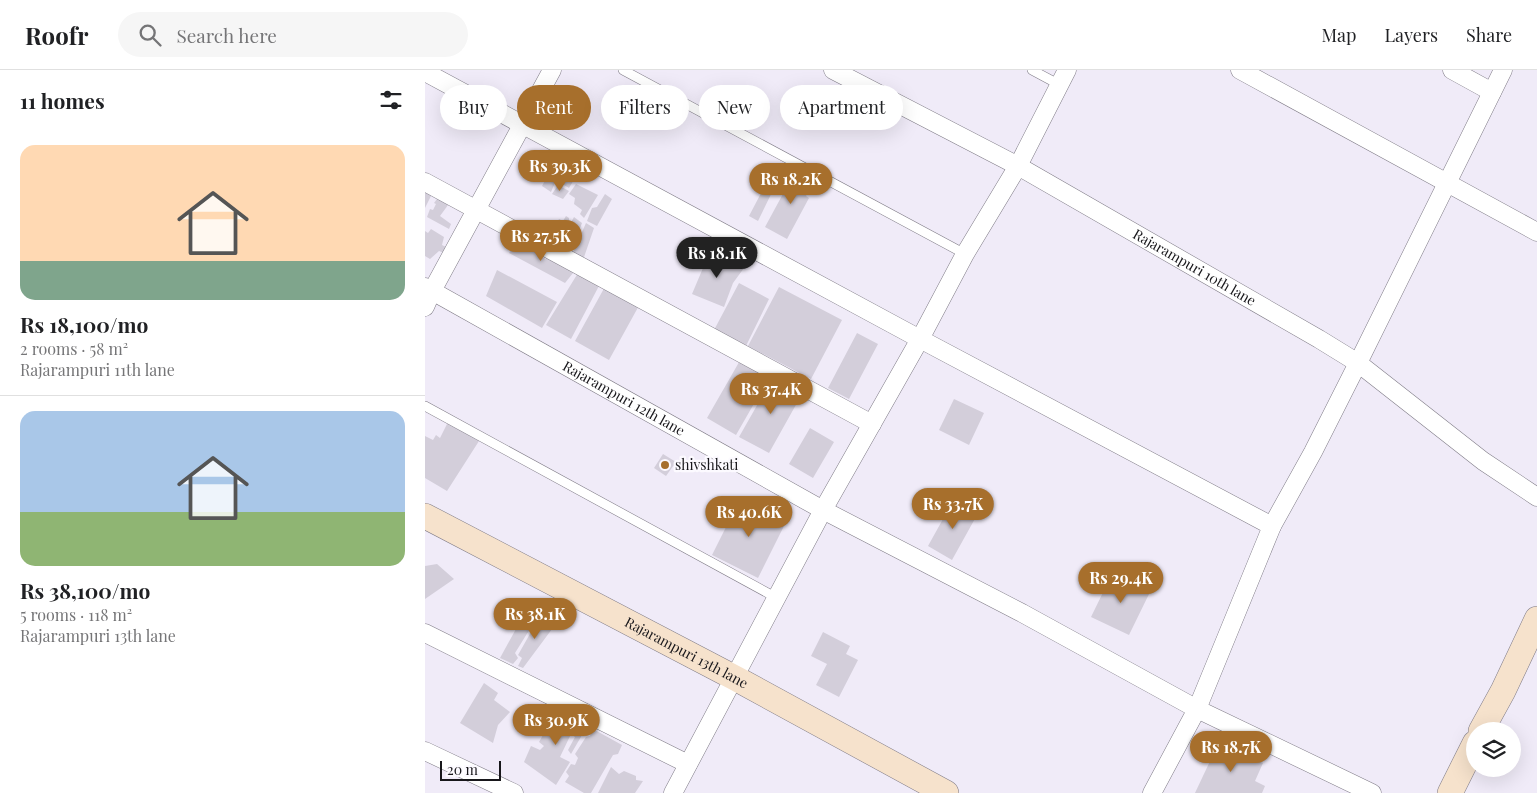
<!DOCTYPE html>
<meta charset="utf-8">
<style>
:root{--surface:#fff;--page:#f6f6f6;--text:#202124;--muted:#757577;--line:#e0e0e0;--accent:#a76f2c}
body{margin:0;font-family:"Playfair Display",serif;background:var(--page);color:var(--text);height:100vh;display:flex;flex-direction:column;font-size:19px;white-space:nowrap}
*{box-sizing:border-box;margin:0}
p{font-size:16px;color:var(--muted)}
.icon{flex:none;width:28px;height:28px;fill:none;stroke:currentColor;stroke-width:2;stroke-linecap:round;stroke-linejoin:round}
.map{position:relative;flex:1;overflow:hidden}
.sheet{display:flex;flex-direction:column;background:var(--surface);width:425px}
.sheet>*{flex:none}
.top-card{position:absolute;left:15px;top:15px;width:475px;height:45px;display:flex;gap:10px}
.tools{position:absolute;left:1041px;top:652px;display:grid;gap:10px}
.tools a{display:grid;place-items:center;width:55px;height:55px;border-radius:50%;background:var(--surface);box-shadow:0 5px 20px #0002;font-size:25px}
.scale{position:absolute;left:15px;bottom:12px;width:61px;box-sizing:border-box;padding-left:5px;border:2px solid #18171b;border-top:0;font-size:14px;line-height:18px;white-space:nowrap;color:#18171b;-webkit-text-stroke:4px #fcfaff;paint-order:stroke}
.price{position:absolute;translate:-50% -42px;padding:0 11px;border-radius:18px;background:var(--accent);color:#fff;font-size:16px;line-height:32px;filter:drop-shadow(0 1px 2px #0008)}
.price::after{content:'';position:absolute;left:50%;top:30px;width:15px;height:11px;margin-left:-8px;background:inherit;clip-path:polygon(0 0,100% 0,50% 100%)}
.price.on{background:#222;color:#fff}
ul{padding:0;list-style:none}
li{display:grid;align-content:center;gap:10px;height:265px;padding:0 20px}
li+li{border-top:1px solid var(--line)}
li span{display:grid;place-items:center;height:155px;border-radius:15px;color:#555}
li>.icon{margin-inline-start:auto}
span .icon{width:90px;height:90px;fill:#fffc;stroke-width:1}
li b{font-size:21px}
h2{display:flex;justify-content:space-between;align-items:center;height:60px;padding:0 20px;font-size:21px}
.pill{padding:0 18px;border-radius:22px;background:var(--surface);box-shadow:0 5px 20px #0002;font-size:18px;line-height:45px}
.pill.on{background:var(--accent);color:#fff}
header{display:flex;align-items:center;gap:30px;box-sizing:border-box;height:70px;padding:0 25px;background:var(--surface);border-bottom:1px solid var(--line)}
header strong{font-size:24px}
nav{display:flex;gap:28px;margin-inline-start:auto;font-size:18px}
.search{width:350px;height:45px;background:var(--page);display:flex;align-items:center;gap:12px;box-sizing:border-box;padding:0 18px;border-radius:28px;color:var(--muted);font-size:19px}
main{display:flex;flex:1;min-height:0}
.map>svg:first-child{display:block}
.building{fill:#d3ceda}
.lines{fill:none;stroke-linecap:round;stroke-linejoin:round}
.lane-casing{stroke:#7f7b86;stroke-width:10}
.street-casing{stroke:#7f7b86;stroke-width:19}
.secondary-casing{stroke:#7f7b86;stroke-width:26}
.lane{stroke:#fff;stroke-width:9}
.street{stroke:#fff;stroke-width:18}
.secondary{stroke:#f6e2cc;stroke-width:25}
.poi-dot{fill:#a76f2c;stroke:#fcfaff;stroke-width:2}
.labels{text-anchor:middle;stroke-width:4.5;stroke-linejoin:round;paint-order:stroke}
.street-label{font-size:14px;fill:#18171b;stroke:#fcfaff}
.poi-label{font-size:14px;fill:#18171b;stroke:#fcfaff;text-anchor:start}
</style>
<header>
<strong>Roofr</strong>
<div class="search"><svg class="icon" aria-label="search" viewBox="0 0 24 24"><circle cx="10" cy="10" r="6"/><path d="M15 15l6 6"/></svg>Search here</div>
<nav><a>Map</a><a>Layers</a><a>Share</a></nav>
</header>
<main>
<section class="sheet">
<h2>11 homes<svg class="icon" aria-label="filters" viewBox="0 0 24 24"><path d="M4 7h16M4 17h16"/><circle cx="9" cy="7" r="2"/><circle cx="15" cy="17" r="2"/></svg></h2>
<ul>
<li><span style="background:linear-gradient(#ffd9b3 75%,#7fa58c 0)"><svg class="icon" aria-label="home" viewBox="0 0 24 24"><path d="M3 11l9-7 9 7M6 9v11h12V9"/></svg></span><div><b>Rs 18,100/mo</b><p>2 rooms · 58 m²</p><p>Rajarampuri 11th lane</p></div></li>
<li><span style="background:linear-gradient(#a9c7e8 65%,#8fb573 0)"><svg class="icon" aria-label="home" viewBox="0 0 24 24"><path d="M3 11l9-7 9 7M6 9v11h12V9"/></svg></span><div><b>Rs 38,100/mo</b><p>5 rooms · 118 m²</p><p>Rajarampuri 13th lane</p></div></li>
</ul>
</section>
<div class="map">
<svg width="1112" height="723" viewBox="0 0 1112 723">
<rect width="100%" height="100%" fill="#f0ebf8"/>
<path class="building" d="M 127,98 L 135,101 L 126,122 L 117,116 Z
M 372,98 L 386,105 L 382,111 L 388,114 L 381,126 L 384,128 L 362,169 L 340,157 Z
M 140,102 L 150,108 L 144,118 L 134,112 Z
M 343,110 L 351,114 L 333,151 L 324,146 Z
M 151,114 L 173,125 L 159,148 L 155,144 L 157,140 L 149,134 L 150,128 L 144,124 Z
M 133,115 L 144,121 L 138,129 L 127,124 Z
M 0,118 L 9,120 L 0,138 Z
M 180,124 L 187,129 L 172,156 L 162,151 L 167,138 L 172,137 Z
M 15,125 L 26,131 L 15,146 L 26,154 L 24,159 L 2,147 L 5,139 L 8,140 L 11,134 L 9,133 Z
M 141,146 L 144,148 L 144,154 L 140,161 L 138,160 L 132,175 L 123,171 L 134,149 L 138,151 Z
M 149,147 L 157,153 L 145,183 L 132,178 Z
M 161,153 L 169,158 L 157,193 L 147,185 Z
M 6,159 L 19,167 L 17,175 L 21,177 L 19,183 L 14,181 L 5,189 L 0,186 L 0,161 L 3,163 Z
M 93,171 L 102,176 L 101,178 L 108,182 L 110,178 L 114,182 L 114,186 L 121,189 L 123,185 L 148,203 L 140,213 L 84,183 Z
M 290,179 L 319,198 L 308,213 L 299,237 L 267,224 L 278,198 Z
M 72,200 L 132,232 L 117,258 L 61,226 Z
M 153,203 L 175,214 L 146,269 L 121,255 Z
M 182,213 L 216,232 L 184,290 L 150,271 Z
M 314,213 L 344,229 L 319,280 L 306,267 L 288,262 Z
M 354,217 L 417,250 L 386,309 L 323,276 Z
M 432,263 L 453,274 L 424,329 L 403,318 Z
M 317,287 L 346,304 L 311,365 L 282,348 Z
M 348,307 L 377,324 L 344,383 L 314,367 Z
M 529,329 L 559,343 L 544,375 L 514,360 Z
M 23,352 L 54,371 L 22,421 L 0,408 L 0,366 L 8,370 L 11,365 L 15,368 Z
M 385,358 L 409,372 L 388,408 L 364,394 Z
M 238,384 L 251,392 L 241,406 L 229,398 Z
M 315,429 L 361,452 L 333,508 L 287,485 Z
M 528,431 L 552,445 L 527,490 L 503,476 Z
M 12,494 L 29,509 L 0,529 L 0,496 Z
M 687,504 L 725,522 L 704,565 L 666,547 Z
M 103,537 L 113,546 L 90,583 L 93,588 L 88,594 L 75,588 Z
M 115,546 L 130,555 L 98,598 L 93,596 L 97,588 L 93,585 Z
M 398,562 L 425,576 L 421,584 L 433,590 L 414,627 L 391,615 L 402,594 L 386,586 Z
M 59,613 L 73,623 L 69,630 L 85,642 L 73,655 L 68,673 L 35,653 Z
M 130,634 L 164,653 L 146,684 L 143,680 L 150,667 L 146,664 L 135,687 L 145,692 L 131,715 L 99,692 L 106,676 L 115,680 L 119,676 L 114,672 L 122,658 L 130,664 L 135,649 L 126,644 Z
M 168,659 L 197,675 L 193,684 L 188,685 L 166,723 L 159,723 L 140,712 L 144,706 L 141,702 L 146,694 L 150,695 L 153,688 L 150,684 L 161,667 L 165,666 Z
M 794,672 L 838,693 L 830,711 L 840,716 L 837,723 L 770,723 Z
M 186,697 L 194,704 L 199,701 L 211,706 L 211,710 L 218,711 L 210,723 L 173,723 Z"/>
<g class="lines">
<defs>
<path id="lane" d="M 198,0 L 540,184
M 607,0 L 635,15
M 0,336 L 350,527"/>
<g id="street">
<path id="s1" d="M 408,0 L 593,96 L 894,269 L 933,293 L 1058,391 L 1112,427"/>
<path d="M 815,0 L 1112,162"/>
<path d="M 1027,0 L 1067,22"/>
<path d="M 0,2 L 495,269 L 847,456"/>
<path d="M 0,112 L 447,354"/>
<path id="s2" d="M 0,217 L 398,440 L 597,543 L 772,639 L 947,723"/>
<path d="M 0,237 L 7,221 L 127,0"/>
<path d="M 0,563 L 263,694"/>
<path d="M 0,681 L 89,723"/>
<path d="M 248,723 L 398,440 L 495,269 L 540,184 L 593,96 L 642,0"/>
<path d="M 727,723 L 772,639 L 847,456 L 888,382 L 933,293 L 1078,0"/>
</g>
<g id="secondary">
<path id="s3" d="M 0,446 L 310,608 L 521,723"/>
<path d="M 1056,661 L 1078,621 L 1112,549"/>
<path d="M 1025,723 L 1050,673"/>
</g>
</defs>
<use href="#lane" class="lane-casing"/>
<use href="#street" class="street-casing"/>
<use href="#secondary" class="secondary-casing"/>
<use href="#lane" class="lane"/>
<use href="#street" class="street"/>
<use href="#secondary" class="secondary"/>
</g>
<circle class="poi-dot" cx="240" cy="395" r="5"/>
<g class="labels">
<g class="street-label">
<text dy="5" stroke="none"><textPath href="#s1" startOffset="412">Rajarampuri 10th lane</textPath></text>
<text dy="5" stroke="none"><textPath href="#s2" startOffset="228">Rajarampuri 12th lane</textPath></text>
<text dy="5" stroke="none"><textPath href="#s3" startOffset="295">Rajarampuri 13th lane</textPath></text>
</g>
<g class="poi-label">
<text x="250" y="400">shivshkati</text>
</g>
</g>
</svg>
<div class="tools">
<a><svg class="icon" aria-label="layers" viewBox="0 0 24 24"><path d="M12 4l9 5-9 5-9-5zM3 14l9 5 9-5"/></svg></a>
</div>
<div class="scale">20 m</div>
<b class="price" style="left:135px;top:122px">Rs 39.3K</b>
<b class="price" style="left:366px;top:135px">Rs 18.2K</b>
<b class="price" style="left:116px;top:192px">Rs 27.5K</b>
<b class="price on" style="left:292px;top:209px">Rs 18.1K</b>
<b class="price" style="left:346px;top:345px">Rs 37.4K</b>
<b class="price" style="left:528px;top:460px">Rs 33.7K</b>
<b class="price" style="left:324px;top:468px">Rs 40.6K</b>
<b class="price" style="left:696px;top:534px">Rs 29.4K</b>
<b class="price" style="left:110px;top:570px">Rs 38.1K</b>
<b class="price" style="left:131px;top:676px">Rs 30.9K</b>
<b class="price" style="left:806px;top:703px">Rs 18.7K</b>
<div class="top-card">
<a class="pill">Buy</a>
<a class="pill on">Rent</a>
<a class="pill">Filters</a>
<a class="pill">New</a>
<a class="pill">Apartment</a>
</div>
</div>
</main>
